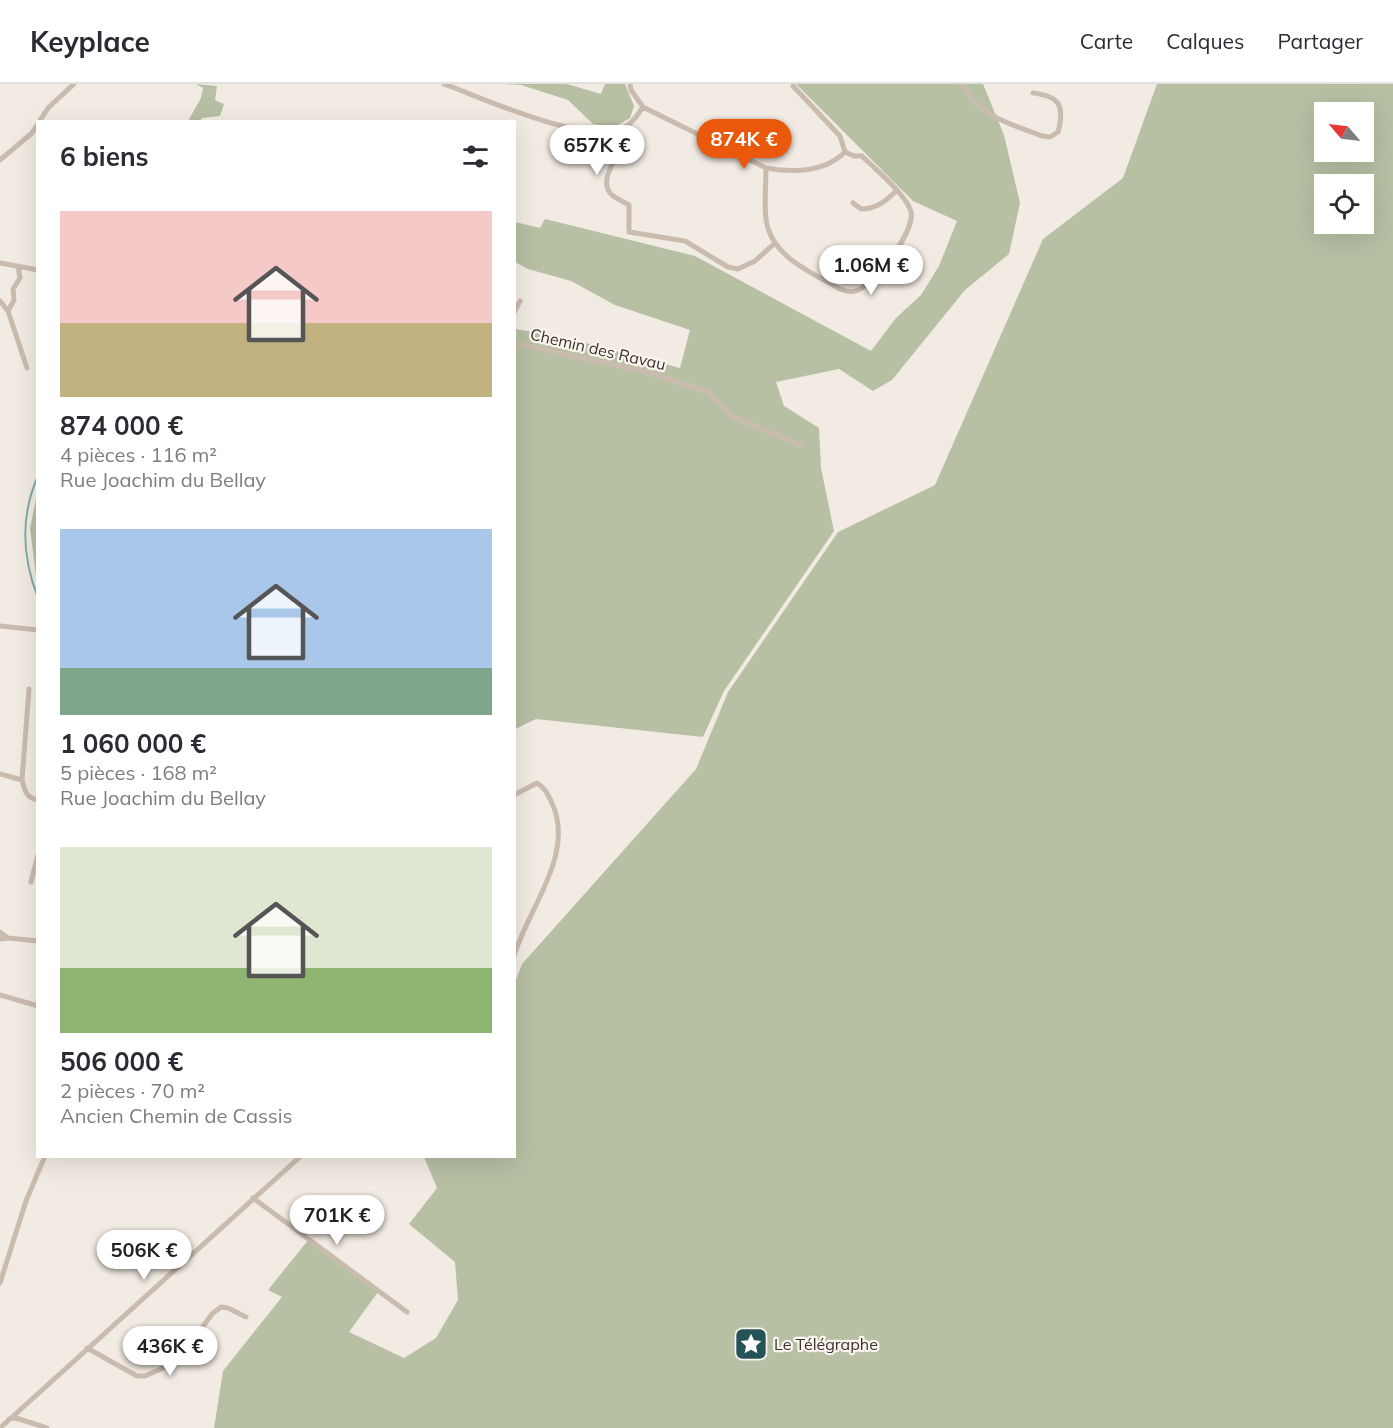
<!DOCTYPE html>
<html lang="fr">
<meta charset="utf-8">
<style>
:root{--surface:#fff;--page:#f2f2f3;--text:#2b2b33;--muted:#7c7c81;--line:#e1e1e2;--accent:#ea580c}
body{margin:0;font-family:Mulish,sans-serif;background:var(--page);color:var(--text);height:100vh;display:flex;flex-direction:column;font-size:22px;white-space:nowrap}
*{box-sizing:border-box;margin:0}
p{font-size:20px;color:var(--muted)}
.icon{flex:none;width:33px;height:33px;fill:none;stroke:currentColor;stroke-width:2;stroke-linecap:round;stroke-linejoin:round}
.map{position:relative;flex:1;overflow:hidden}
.panel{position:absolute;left:36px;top:36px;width:480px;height:1038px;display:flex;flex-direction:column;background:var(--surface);border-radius:0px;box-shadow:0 6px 24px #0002}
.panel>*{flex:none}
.needle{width:39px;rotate:298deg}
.fabs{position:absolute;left:1314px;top:18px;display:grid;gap:12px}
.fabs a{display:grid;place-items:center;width:60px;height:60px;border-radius:0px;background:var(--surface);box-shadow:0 6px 24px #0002;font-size:30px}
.price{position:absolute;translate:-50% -51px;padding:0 14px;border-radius:21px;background:#fff;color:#222;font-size:20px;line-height:39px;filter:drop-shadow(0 2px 3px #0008)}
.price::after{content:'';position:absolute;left:50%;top:36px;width:18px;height:14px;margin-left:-9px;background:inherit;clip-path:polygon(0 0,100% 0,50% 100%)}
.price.on{background:var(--accent);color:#fff}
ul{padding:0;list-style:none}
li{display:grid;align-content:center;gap:12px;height:318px;padding:0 24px}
li span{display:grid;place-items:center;height:186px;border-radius:0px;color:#555}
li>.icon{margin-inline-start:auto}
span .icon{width:108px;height:108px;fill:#fffc;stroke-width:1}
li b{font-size:26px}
h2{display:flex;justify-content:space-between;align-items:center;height:72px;padding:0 24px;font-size:26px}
header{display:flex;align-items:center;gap:36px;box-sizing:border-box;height:84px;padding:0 30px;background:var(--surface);border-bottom:2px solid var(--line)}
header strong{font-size:28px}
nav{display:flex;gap:33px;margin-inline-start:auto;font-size:21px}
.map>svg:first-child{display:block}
.green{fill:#b7c0a3;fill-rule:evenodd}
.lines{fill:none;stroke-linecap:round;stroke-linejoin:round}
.stream{stroke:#84abad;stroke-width:2}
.street{stroke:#cabbaf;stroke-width:5}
.labels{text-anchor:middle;stroke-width:4.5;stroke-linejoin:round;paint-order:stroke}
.street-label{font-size:16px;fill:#39312d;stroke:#faf5ef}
.poi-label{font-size:16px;fill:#39312d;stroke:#faf5ef;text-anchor:start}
</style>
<header>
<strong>Keyplace</strong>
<nav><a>Carte</a><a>Calques</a><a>Partager</a></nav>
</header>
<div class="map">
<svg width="1393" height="1344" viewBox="0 0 1393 1344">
<rect width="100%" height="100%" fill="#f2ebe3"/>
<path class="green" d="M 196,0 L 217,2 L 215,16 L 224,20 L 220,32 L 202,34 L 200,37 L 188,37 L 201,14 L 203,4 Z
M 504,0 L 567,0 L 601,10 L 605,0 L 625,0 L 634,22 L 630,34 L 614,43 L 593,40 L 568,16 L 521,1 Z
M 796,0 L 983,0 L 1004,51 L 1020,119 L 1009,170 L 965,206 L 892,296 L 873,307 L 839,285 L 776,298 L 784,322 L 819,344 L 821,384 L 834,447 L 724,607 L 703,653 L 536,635 L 515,645 L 515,245 L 559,252 L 680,284 L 690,246 L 615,221 L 571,197 L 528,185 L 515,178 L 515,138 L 540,144 L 545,135 L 695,172 L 871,267 L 896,234 L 921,211 L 939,182 L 957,137 L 913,117 Z
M 1157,0 L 1393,0 L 1393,1344 L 214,1344 L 223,1287 L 282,1213 L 268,1206 L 309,1155 L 378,1208 L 349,1248 L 404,1274 L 436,1254 L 458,1216 L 455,1178 L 409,1140 L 437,1104 L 424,1073 L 514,1072 L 514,901 L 522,880 L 696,685 L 728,608 L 838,448 L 935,401 L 1043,155 L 1123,94 ZM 1324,28 L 1364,28 L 1364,68 L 1324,68 ZM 1324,100 L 1364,100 L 1364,140 L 1324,140 Z
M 37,410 L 37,500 L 30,444 Z"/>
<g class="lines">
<path class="stream" d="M 38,392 C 20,432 22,473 38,514"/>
<path class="street" d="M 444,0 C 483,14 588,63 625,43 C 633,39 638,30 643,23
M 630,0 L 631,6 L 643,23 L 766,84 C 794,89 825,88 845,68
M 961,0 C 981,33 1008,39 1042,52 L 1050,53 L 1058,48 C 1065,22 1060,12 1033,9
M 793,2 L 840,52 L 845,68
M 39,38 L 48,24 L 74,0
M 627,43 C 630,61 593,94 612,111 C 617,115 624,118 629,121 L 629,148 L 685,157 L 728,183 L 738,185 L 755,177 L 775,159
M 0,76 L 32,49 L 38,40
M 766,84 C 766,101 764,118 766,135 C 771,173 811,188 840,205 C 846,207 852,209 858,206 C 876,199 915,147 911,128 C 907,111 875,85 862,72 L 854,72 L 845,68
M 853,119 L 861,125 C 876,125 886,117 896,107
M 0,179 L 38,186
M 0,217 L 8,227 L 27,284
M 8,227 L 14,216 L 13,205 L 20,194 L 18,182
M 514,229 L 520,217
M 514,259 L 647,288 L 708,308 L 734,333 L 802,362
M 0,542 L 38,546
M 0,690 L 22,696 C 25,707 26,714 38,716
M 22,696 L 29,605
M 514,711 L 537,699 C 545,704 547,709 551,717 C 577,769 528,824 514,872
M 31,798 L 38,771
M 0,848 L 8,854 L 0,855
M 8,854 L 38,857
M 0,911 L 38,922
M 253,1114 L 407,1228
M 0,1199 L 26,1117 L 45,1072
M 87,1264 L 137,1292 L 145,1292 L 177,1278 L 212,1230 L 221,1223 L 228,1224 L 246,1233
M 9,1335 L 16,1334 L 47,1344
M 0,1344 L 301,1072"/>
</g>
<defs>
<symbol id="sight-square" viewBox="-11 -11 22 22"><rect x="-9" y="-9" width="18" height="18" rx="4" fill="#255458" stroke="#faf5ef"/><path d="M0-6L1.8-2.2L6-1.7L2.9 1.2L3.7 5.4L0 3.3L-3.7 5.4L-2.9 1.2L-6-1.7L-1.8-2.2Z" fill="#fff"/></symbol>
</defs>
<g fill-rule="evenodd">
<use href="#sight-square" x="732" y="1241" width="38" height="38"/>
</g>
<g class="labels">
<g class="street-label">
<text transform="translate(598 265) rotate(13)" y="6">Chemin des Ravau</text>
</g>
<g class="poi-label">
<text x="774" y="1266">Le Télégraphe</text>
</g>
</g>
</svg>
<div class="fabs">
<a><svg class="needle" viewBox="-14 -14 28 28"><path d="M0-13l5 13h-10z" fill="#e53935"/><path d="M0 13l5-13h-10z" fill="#7c7c81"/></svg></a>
<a><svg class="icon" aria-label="locate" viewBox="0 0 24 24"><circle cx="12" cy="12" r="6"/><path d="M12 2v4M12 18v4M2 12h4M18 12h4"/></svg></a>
</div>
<b class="price on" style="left:744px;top:86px">874K €</b>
<b class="price" style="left:597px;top:92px">657K €</b>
<b class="price" style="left:871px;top:212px">1.06M €</b>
<b class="price" style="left:337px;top:1162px">701K €</b>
<b class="price" style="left:144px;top:1197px">506K €</b>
<b class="price" style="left:170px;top:1293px">436K €</b>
<section class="panel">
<h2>6 biens<svg class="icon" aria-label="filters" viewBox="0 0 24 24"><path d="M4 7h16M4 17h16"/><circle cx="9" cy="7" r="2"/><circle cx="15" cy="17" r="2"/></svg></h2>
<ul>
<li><span style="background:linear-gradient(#f6c9c9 60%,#c2b280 0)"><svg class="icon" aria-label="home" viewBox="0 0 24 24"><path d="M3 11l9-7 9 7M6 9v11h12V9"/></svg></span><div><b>874 000 €</b><p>4 pièces · 116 m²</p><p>Rue Joachim du Bellay</p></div></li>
<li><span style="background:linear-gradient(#a9c7e8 75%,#7fa58c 0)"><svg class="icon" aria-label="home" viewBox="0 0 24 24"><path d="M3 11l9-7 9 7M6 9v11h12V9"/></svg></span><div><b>1 060 000 €</b><p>5 pièces · 168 m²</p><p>Rue Joachim du Bellay</p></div></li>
<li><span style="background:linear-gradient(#dfe7d0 65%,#8fb573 0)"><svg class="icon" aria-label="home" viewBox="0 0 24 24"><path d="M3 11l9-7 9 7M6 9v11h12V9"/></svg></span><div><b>506 000 €</b><p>2 pièces · 70 m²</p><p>Ancien Chemin de Cassis</p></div></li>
</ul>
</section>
</div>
